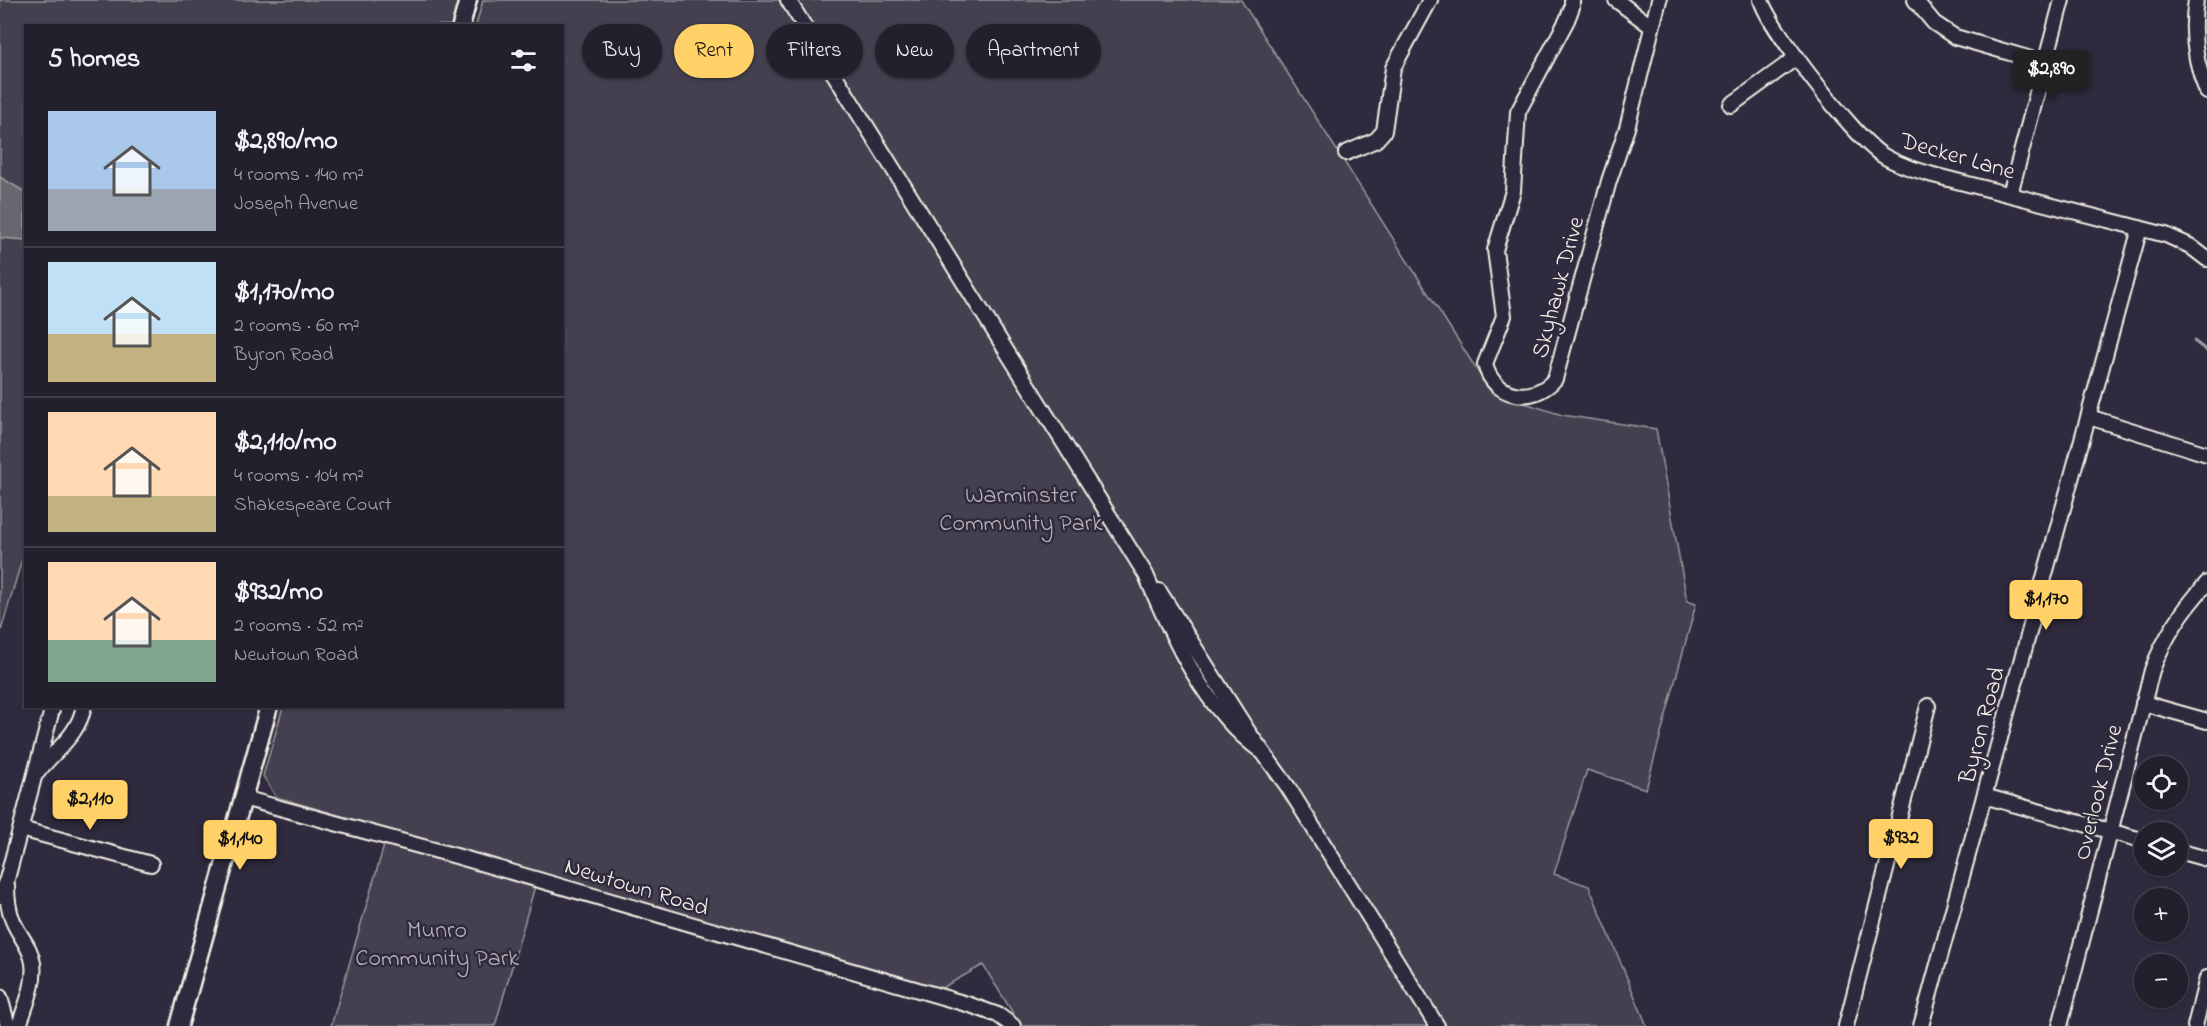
<!DOCTYPE html>
<meta charset="utf-8">
<style>
:root{--surface:#23202e;--page:#2b2836;--text:#f1f3f6;--muted:#a3a3aa;--line:#403e4a;--accent:#ffd166}
body{margin:0;font-family:"Indie Flower",sans-serif;background:var(--page);color:var(--text);height:100vh;display:flex;flex-direction:column;font-size:22px;white-space:nowrap}
*{box-sizing:border-box;margin:0}
p{font-size:20px;color:var(--muted)}
.icon{flex:none;width:33px;height:33px;fill:none;stroke:currentColor;stroke-width:2;stroke-linecap:round;stroke-linejoin:round}
.map{position:relative;flex:1;overflow:hidden}
.sheet{position:absolute;left:24px;top:24px;width:540px;height:684px;display:flex;flex-direction:column;background:var(--surface);border-radius:0px;box-shadow:0 2px 4px #0004,0 0 0 2px var(--line)}
.sheet>*{flex:none}
.guide{position:absolute;left:582px;top:24px;width:570px;height:54px;display:flex;gap:12px}
.controls{position:absolute;left:2134px;top:756px;display:grid;gap:12px}
.controls a{display:grid;place-items:center;width:54px;height:54px;border-radius:50%;background:var(--surface);box-shadow:0 2px 4px #0004,0 0 0 2px var(--line);font-size:30px}
.price{position:absolute;translate:-50% -51px;padding:0 14px;border-radius:6px;background:var(--accent);color:#111;font-size:20px;line-height:39px;filter:drop-shadow(0 2px 3px #0008)}
.price::after{content:'';position:absolute;left:50%;top:36px;width:18px;height:14px;margin-left:-9px;background:inherit;clip-path:polygon(0 0,100% 0,50% 100%)}
.price.current{background:#222;color:#fff}
ul{padding:0;list-style:none}
li{display:flex;align-items:center;gap:18px;height:150px;padding:0 24px}
li+li{border-top:2px solid var(--line)}
li span{display:grid;place-items:center;flex:none;width:168px;height:120px;border-radius:0px;color:#555}
li>.icon{margin-inline-start:auto}
span .icon{width:72px;height:72px;fill:#fffc;stroke-width:1}
li b{font-size:26px}
h2{display:flex;justify-content:space-between;align-items:center;height:72px;padding:0 24px;font-size:26px}
.tag{padding:0 21px;border-radius:27px;background:var(--surface);box-shadow:0 2px 4px #0004,0 0 0 2px var(--line);font-size:21px;line-height:54px}
.tag.current{background:var(--accent);color:#111}
.map>svg:first-child{display:block}
.green{fill:#454050;stroke:#9c989c;stroke-width:1.5}
.water{fill:#6a6670;stroke:#a19ea0;stroke-width:1.5}
.lines{fill:none;stroke-linecap:round;stroke-linejoin:round}
.stream{stroke:#a19ea0;stroke-width:3}
.minor-casing{stroke:#f4f1e8;stroke-width:18}
.major-casing{stroke:#f4f1e8;stroke-width:21}
.minor{stroke:#2f2a3d;stroke-width:14}
.major{stroke:#2f2a3d;stroke-width:16}
.labels{text-anchor:middle;stroke-width:5;stroke-linejoin:round;paint-order:stroke}
.street-label{font-size:24px;fill:#f4f1e8;stroke:#2f2a3d}
.park-label{font-size:24px;fill:#b7b3b3;stroke:#2f2a3d}
</style>
<div class="map">
<svg width="2207" height="1026" viewBox="0 0 2207 1026">
<rect width="100%" height="100%" fill="#2f2a3d"/>
<filter id="ink" filterUnits="userSpaceOnUse"><feTurbulence type="fractalNoise" baseFrequency=".0167" numOctaves="2"/><feDisplacementMap in="SourceGraphic" scale="12" xChannelSelector="R" yChannelSelector="G"/><feConvolveMatrix kernelMatrix="1 2 1 2 8 2 1 2 1" color-interpolation-filters="sRGB"/></filter>
<g filter="url(#ink)">
<path class="green" d="M 0,0 L 461,0 L 453,25 L 26,26 L 26,546 L 0,634 Z
M 483,0 L 1241,0 L 1491,392 L 1562,415 L 1656,429 L 1687,601 L 1696,604 L 1646,789 L 1587,770 L 1554,874 L 1589,886 L 1647,1026 L 1021,1026 L 983,965 L 940,989 L 276,797 L 263,776 L 283,707 L 562,706 L 562,26 L 476,25 Z
M 385,842 L 535,886 L 495,1026 L 331,1026 Z"/>
<path class="water" d="M 0,177 L 25,192 L 25,240 L 0,238 Z"/>
<g class="lines">
<path class="stream" d="M 2194,341 L 2207,351"/>
<defs>
<path id="minor" d="M 788,0 L 1146,575 C 1172,637 1205,711 1261,751
M 1572,0 L 1572,7 L 1567,20 L 1518,112 L 1513,191 L 1495,250 L 1504,316 L 1485,364 C 1493,398 1533,405 1555,379 L 1609,181 L 1627,128 L 1659,0
M 1616,0 L 1652,27
M 1761,0 C 1770,29 1856,139 1882,155 C 1898,165 1916,170 1933,175 L 2166,235 L 2190,246 L 2207,259
M 1915,0 L 1934,23 L 1955,37 L 2045,63
M 2196,0 C 2191,31 2195,63 2207,92
M 1731,105 L 1797,57
M 1346,153 L 1376,140 L 1384,131 L 1393,68 L 1430,0
M 2010,194 L 2062,0
M 2089,417 L 2207,454
M 1159,591 L 1249,733 L 1288,787 L 1437,1026
M 2143,703 L 2207,721
M 37,773 C 54,750 78,737 84,706
M 1984,796 L 2145,841
M 243,798 L 456,856 L 970,1005 L 998,1015 L 1013,1026
M 21,829 L 151,864
M 2178,851 L 2207,859
M 7,885 C 7,897 8,910 13,921 C 19,936 31,947 33,963 C 36,984 25,1006 19,1026
M 0,896 L 7,879 L 53,706
M 0,997 L 8,1026
M 1846,1026 L 1928,706
M 1921,1026 L 2140,228
M 2060,1026 L 2152,670 C 2165,636 2183,609 2207,583
M 2195,1026 L 2207,978"/>
<path id="major" d="M 461,26 L 468,0
M 179,1026 L 269,706"/>
</defs>
<use href="#minor" class="minor-casing"/>
<use href="#major" class="major-casing"/>
<use href="#minor" class="minor"/>
<use href="#major" class="major"/>
</g>
</g>
<g class="labels">
<g class="street-label">
<text transform="translate(1958 155) rotate(16)" y="8">Decker Lane</text>
<text transform="translate(1557 287) rotate(-75)" y="8">Skyhawk Drive</text>
<text transform="translate(1981 725) rotate(-75)" y="8">Byron Road</text>
<text transform="translate(2097 792) rotate(-76)" y="8">Overlook Drive</text>
<text transform="translate(637 886) rotate(17)" y="8">Newtown Road</text>
</g>
<g class="park-label">
<text x="1021" y="502">Warminster<tspan x="1021" dy="28">Community Park</tspan></text>
<text x="437" y="937">Munro<tspan x="437" dy="28">Community Park</tspan></text>
</g>
</g>
</svg>
<div class="controls">
<a><svg class="icon" aria-label="locate" viewBox="0 0 24 24"><circle cx="12" cy="12" r="6"/><path d="M12 2v4M12 18v4M2 12h4M18 12h4"/></svg></a>
<a><svg class="icon" aria-label="layers" viewBox="0 0 24 24"><path d="M12 4l9 5-9 5-9-5zM3 14l9 5 9-5"/></svg></a>
<a>+</a>
<a>−</a>
</div>
<b class="price current" style="left:2051px;top:101px">$2,890</b>
<b class="price" style="left:2046px;top:631px">$1,170</b>
<b class="price" style="left:90px;top:831px">$2,110</b>
<b class="price" style="left:1901px;top:870px">$932</b>
<b class="price" style="left:240px;top:871px">$1,140</b>
<div class="guide">
<a class="tag">Buy</a>
<a class="tag current">Rent</a>
<a class="tag">Filters</a>
<a class="tag">New</a>
<a class="tag">Apartment</a>
</div>
<section class="sheet">
<h2>5 homes<svg class="icon" aria-label="filters" viewBox="0 0 24 24"><path d="M4 7h16M4 17h16"/><circle cx="9" cy="7" r="2"/><circle cx="15" cy="17" r="2"/></svg></h2>
<ul>
<li><span style="background:linear-gradient(#a9c7e8 65%,#9aa5b1 0)"><svg class="icon" aria-label="home" viewBox="0 0 24 24"><path d="M3 11l9-7 9 7M6 9v11h12V9"/></svg></span><div><b>$2,890/mo</b><p>4 rooms · 140 m²</p><p>Joseph Avenue</p></div></li>
<li><span style="background:linear-gradient(#bfe0f5 60%,#c2b280 0)"><svg class="icon" aria-label="home" viewBox="0 0 24 24"><path d="M3 11l9-7 9 7M6 9v11h12V9"/></svg></span><div><b>$1,170/mo</b><p>2 rooms · 60 m²</p><p>Byron Road</p></div></li>
<li><span style="background:linear-gradient(#ffd9b3 70%,#c2b280 0)"><svg class="icon" aria-label="home" viewBox="0 0 24 24"><path d="M3 11l9-7 9 7M6 9v11h12V9"/></svg></span><div><b>$2,110/mo</b><p>4 rooms · 104 m²</p><p>Shakespeare Court</p></div></li>
<li><span style="background:linear-gradient(#ffd9b3 65%,#7fa58c 0)"><svg class="icon" aria-label="home" viewBox="0 0 24 24"><path d="M3 11l9-7 9 7M6 9v11h12V9"/></svg></span><div><b>$932/mo</b><p>2 rooms · 52 m²</p><p>Newtown Road</p></div></li>
</ul>
</section>
</div>
